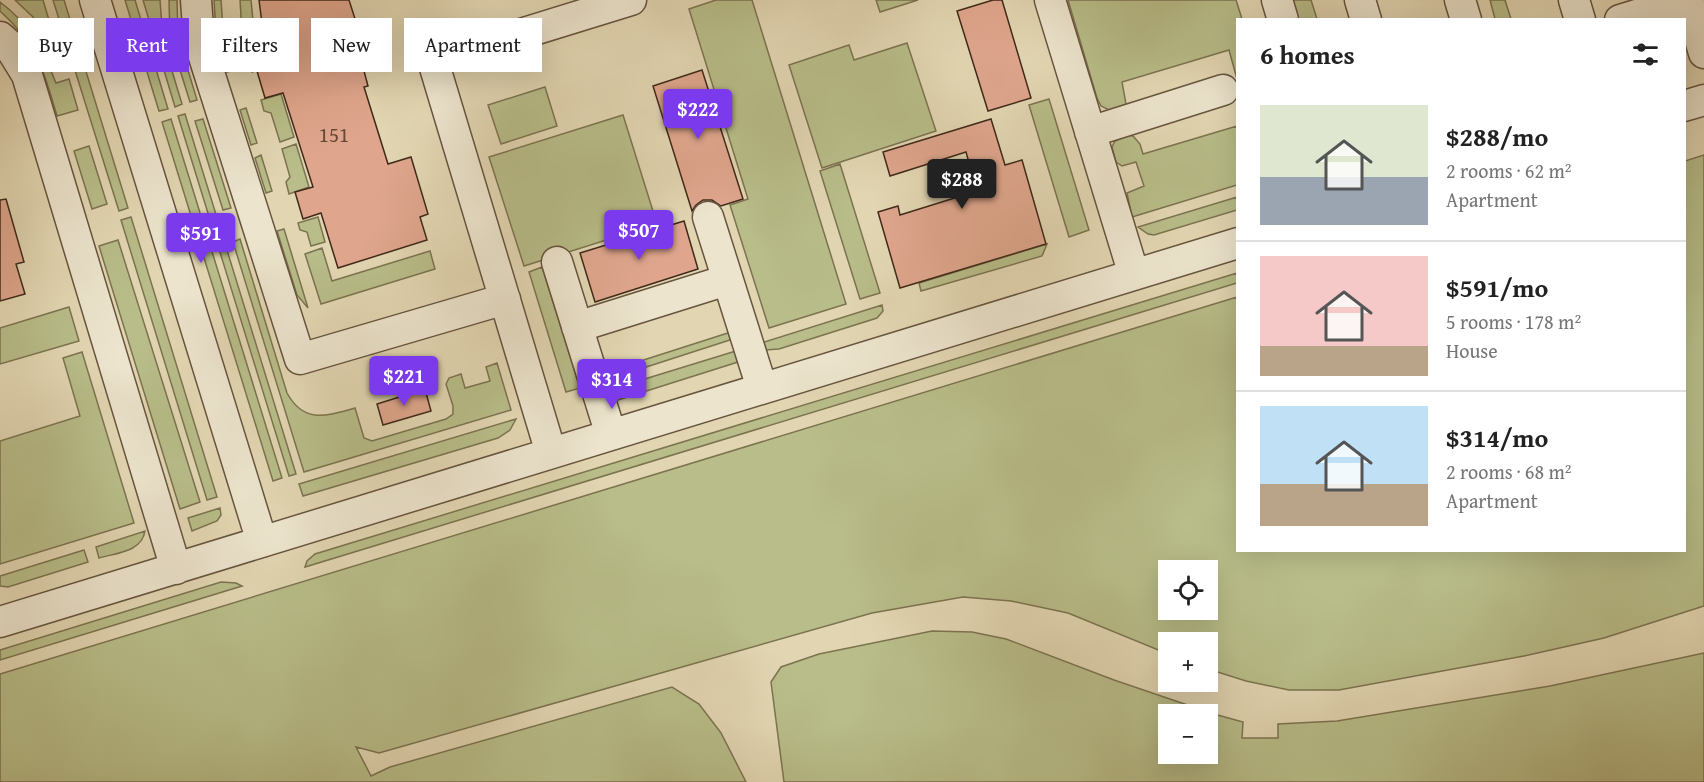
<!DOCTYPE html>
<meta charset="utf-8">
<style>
:root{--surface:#fff;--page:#f6f6f6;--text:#222;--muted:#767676;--line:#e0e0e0;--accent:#7c3aed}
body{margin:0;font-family:"Gentium Book Plus",serif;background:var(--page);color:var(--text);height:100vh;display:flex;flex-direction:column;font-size:22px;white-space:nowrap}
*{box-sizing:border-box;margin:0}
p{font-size:20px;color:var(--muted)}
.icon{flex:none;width:33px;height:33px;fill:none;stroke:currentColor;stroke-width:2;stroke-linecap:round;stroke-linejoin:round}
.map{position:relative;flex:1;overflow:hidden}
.details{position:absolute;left:1236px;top:18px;width:450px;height:534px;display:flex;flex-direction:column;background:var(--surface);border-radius:0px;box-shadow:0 6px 24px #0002}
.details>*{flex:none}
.guide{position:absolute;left:18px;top:18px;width:570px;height:54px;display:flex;gap:12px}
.fabs{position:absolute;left:1158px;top:560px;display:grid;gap:12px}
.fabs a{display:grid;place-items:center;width:60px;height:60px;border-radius:0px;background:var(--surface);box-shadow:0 6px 24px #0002;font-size:30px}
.price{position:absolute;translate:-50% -51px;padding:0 14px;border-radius:6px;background:var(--accent);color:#fff;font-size:20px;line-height:39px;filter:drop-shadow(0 2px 3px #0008)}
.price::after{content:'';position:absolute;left:50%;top:36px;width:18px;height:14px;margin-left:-9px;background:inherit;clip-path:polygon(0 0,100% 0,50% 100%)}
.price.on{background:#222;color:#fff}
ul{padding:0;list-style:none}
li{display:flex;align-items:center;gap:18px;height:150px;padding:0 24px}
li+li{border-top:2px solid var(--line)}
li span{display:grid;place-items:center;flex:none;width:168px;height:120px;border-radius:0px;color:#555}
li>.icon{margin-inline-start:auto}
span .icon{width:72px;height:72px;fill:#fffc;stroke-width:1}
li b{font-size:26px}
h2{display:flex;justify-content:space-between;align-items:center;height:72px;padding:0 24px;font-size:26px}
.tag{padding:0 21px;border-radius:0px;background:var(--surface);box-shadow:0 6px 24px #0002;font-size:21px;line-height:54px}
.tag.on{background:var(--accent);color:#fff}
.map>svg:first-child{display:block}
.green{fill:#b8bd89;stroke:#7c7351;stroke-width:1.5;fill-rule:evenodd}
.building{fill:#dfa68d;stroke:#3f2919;stroke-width:1.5}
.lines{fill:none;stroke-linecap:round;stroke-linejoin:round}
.minor-casing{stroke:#68543f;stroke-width:33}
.minor{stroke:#ece4cd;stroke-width:30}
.labels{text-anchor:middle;stroke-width:4.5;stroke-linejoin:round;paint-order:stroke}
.number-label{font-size:21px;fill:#674836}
</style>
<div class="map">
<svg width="1704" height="782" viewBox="0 0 1704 782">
<rect width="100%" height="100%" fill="#e2d6b2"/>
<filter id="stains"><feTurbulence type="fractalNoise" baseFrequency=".00333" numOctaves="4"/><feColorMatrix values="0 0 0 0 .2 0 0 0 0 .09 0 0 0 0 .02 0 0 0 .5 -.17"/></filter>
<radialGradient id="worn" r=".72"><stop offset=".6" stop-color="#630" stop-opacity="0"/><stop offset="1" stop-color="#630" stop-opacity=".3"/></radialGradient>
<path class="green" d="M 15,0 L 43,0 L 56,44 L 53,45 L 33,17 Z
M 53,0 L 64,0 L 128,208 L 119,211 Z
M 125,0 L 135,0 L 168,109 L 159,111 Z
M 143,0 L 160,0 L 163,41 L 182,104 L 175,107 Z
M 169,0 L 177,0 L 178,37 L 197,100 L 190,102 L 170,38 Z
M 214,0 L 221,0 L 223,29 L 234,70 L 227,72 L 216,30 Z
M 240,0 L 251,0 L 254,31 L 242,33 Z
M 716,0 L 752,0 L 846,304 L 769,328 L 730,205 L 748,199 L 689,9 Z
M 876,0 L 918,0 L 880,12 Z
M 1068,0 L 1236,0 L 1242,19 L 1238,20 L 1237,79 L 1229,50 L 1122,82 L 1126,104 L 1111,111 L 1101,106 L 1097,98 Z
M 1291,0 L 1311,0 L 1317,19 L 1297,19 Z
M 1490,0 L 1505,0 L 1511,19 L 1495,19 Z
M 0,2 C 30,24 42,49 56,83 L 69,79 L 78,110 L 57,116 C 44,71 37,44 0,11 Z
M 264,40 L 271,66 L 252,72 L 250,65 L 254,59 L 249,45 Z
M 907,43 L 936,131 L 822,168 L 789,65 L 849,45 L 854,60 Z
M 545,87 L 557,126 L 501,144 L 488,105 Z
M 281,94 L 294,137 L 280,142 L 271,113 L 264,111 L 261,100 Z
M 1049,99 L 1089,230 L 1069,237 L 1029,105 Z
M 246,108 L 257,143 L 251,145 L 240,110 Z
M 185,114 L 296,474 L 289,476 L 178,116 Z
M 623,115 L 657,224 L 524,266 L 489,157 Z
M 171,119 L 282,478 L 273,481 L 162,122 Z
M 203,119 L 231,208 L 223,210 L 195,121 Z
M 1237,126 L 1237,185 L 1132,217 L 1127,193 L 1144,186 L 1136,162 L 1122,166 L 1116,162 L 1112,147 L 1115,141 L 1128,135 L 1133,136 L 1140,144 L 1143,154 Z
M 296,144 L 309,187 L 289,194 L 286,182 L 290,177 L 282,149 Z
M 89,146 L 107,204 L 92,209 L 74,151 Z
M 261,155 L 272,191 L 266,193 L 255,158 Z
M 1704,155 L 1704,606 L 1604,638 L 1524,656 L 1339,690 L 1289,690 L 1246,681 L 1208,669 L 1208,642 L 1168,642 L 1168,654 L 1068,613 L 1011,601 L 963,597 L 872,613 L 379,753 L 356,747 L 371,776 L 390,767 L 672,687 L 699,704 L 721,733 L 746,782 L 0,782 L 0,674 L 1237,297 L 1238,550 L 1684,550 L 1685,161 ZM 1168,570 L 1208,570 L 1208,609 L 1168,609 Z
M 840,164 L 880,293 L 860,299 L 820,171 Z
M 1237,197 L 1237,210 L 1154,235 L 1148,234 L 1138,227 Z
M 131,217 L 217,497 L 207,500 L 121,220 Z
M 318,217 L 325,242 L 311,246 L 307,232 L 300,230 L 298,223 Z
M 284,229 L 308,308 L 297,295 L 277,231 Z
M 240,239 L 287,393 C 304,424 326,416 355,408 L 364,438 L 372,441 L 446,419 L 453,414 L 453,406 L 446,384 L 449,378 L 461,374 L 465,388 L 490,381 L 486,367 L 497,363 L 511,410 L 304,472 L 233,242 Z
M 118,240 L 200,502 L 180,509 L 99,246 Z
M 1047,244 L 1042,256 L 921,291 L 919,283 Z
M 322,248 L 332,281 L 430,251 L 435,269 L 321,304 L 305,254 Z
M 542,267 L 580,388 L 566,392 L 529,272 Z
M 1237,273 L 1237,283 L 305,567 L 307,561 L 315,554 Z
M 882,305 L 883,311 L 877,318 L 779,349 L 765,350 L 761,343 Z
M 69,307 L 79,341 L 0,364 L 0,328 Z
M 731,332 L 733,339 L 606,380 L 603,373 Z
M 739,350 L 740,360 L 738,362 L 618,400 L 614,400 L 609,390 Z
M 82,352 L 134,523 L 0,564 L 0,441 L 80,416 L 63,358 Z
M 516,419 L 510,430 L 498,438 L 303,496 L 299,484 Z
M 220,508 L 221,515 L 217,521 L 192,531 L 188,518 Z
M 145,531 C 142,552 116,553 99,558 L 96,547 Z
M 84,550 L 88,562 L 8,587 L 0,586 L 0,576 Z
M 221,582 L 236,583 L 242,586 L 0,660 L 0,650 Z
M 932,631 L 972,632 L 1006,639 L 1114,680 L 1214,714 L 1243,722 L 1242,738 L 1278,738 L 1278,724 L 1337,721 L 1550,686 L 1704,653 L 1704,782 L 784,782 L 771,682 L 781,667 L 819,654 ZM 1168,714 L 1208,714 L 1208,753 L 1168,753 Z"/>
<path class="building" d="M 259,0 L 349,0 L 371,69 L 364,71 L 368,86 L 364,87 L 388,164 L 411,157 L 428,214 L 420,217 L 427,240 L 338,268 L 321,213 L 303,219 L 295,192 L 313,187 L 283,93 L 265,98 L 257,71 L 274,67 L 263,31 Z
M 993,0 L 1002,0 L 1031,98 L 988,111 L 957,11 Z
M 702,70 L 743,199 L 721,206 L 712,200 L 703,200 L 696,205 L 692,211 L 653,86 Z
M 991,119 L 1005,165 L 1022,160 L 1046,244 L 900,288 L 878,212 L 898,206 L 900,215 L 977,191 L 966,152 L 890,176 L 883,152 Z
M 6,199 L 24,262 L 16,264 L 25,294 L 0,301 L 0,200 Z
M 684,221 L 698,269 L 595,302 L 580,253 Z
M 425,389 L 431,411 L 383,425 L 377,404 Z"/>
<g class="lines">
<defs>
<path id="minor" d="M 95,0 L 262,542
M 196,0 L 199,41 L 300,359 L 505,299
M 1050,0 L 1134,275
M 1277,0 L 1283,20
M 1360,0 L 1366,20
M 1460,0 L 1466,20
M 1574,0 L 1580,20
M 1688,0 L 1704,53
M 1620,20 L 1686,0
M 0,37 L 8,44 L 27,75 L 176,569
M 1684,106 L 1704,100
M 1090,132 L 1223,90
M 708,217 L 762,388
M 557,262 L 611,435
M 577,327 L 727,280
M 551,453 L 433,61 L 631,0
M 0,622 L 1238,243"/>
</defs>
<use href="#minor" class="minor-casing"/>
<use href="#minor" class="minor"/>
</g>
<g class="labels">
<g class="number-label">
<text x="334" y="142">151</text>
</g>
</g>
<rect width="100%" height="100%" filter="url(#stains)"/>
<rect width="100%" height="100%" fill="url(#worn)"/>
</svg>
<div class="fabs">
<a><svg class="icon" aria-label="locate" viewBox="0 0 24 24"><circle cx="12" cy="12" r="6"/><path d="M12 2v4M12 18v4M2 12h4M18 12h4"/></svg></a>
<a>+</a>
<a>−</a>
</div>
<b class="price" style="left:698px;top:140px">$222</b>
<b class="price on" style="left:962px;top:210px">$288</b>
<b class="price" style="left:639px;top:261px">$507</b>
<b class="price" style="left:201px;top:264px">$591</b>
<b class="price" style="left:404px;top:407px">$221</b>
<b class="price" style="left:612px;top:410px">$314</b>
<div class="guide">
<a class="tag">Buy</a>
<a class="tag on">Rent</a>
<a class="tag">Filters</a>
<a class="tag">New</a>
<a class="tag">Apartment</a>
</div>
<section class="details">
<h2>6 homes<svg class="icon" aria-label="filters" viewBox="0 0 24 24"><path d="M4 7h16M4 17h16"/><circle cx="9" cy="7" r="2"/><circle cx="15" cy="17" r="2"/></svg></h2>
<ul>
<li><span style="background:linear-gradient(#dfe7d0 60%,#9aa5b1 0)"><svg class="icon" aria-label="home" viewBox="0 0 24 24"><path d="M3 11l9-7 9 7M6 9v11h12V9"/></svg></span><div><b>$288/mo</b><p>2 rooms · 62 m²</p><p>Apartment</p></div></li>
<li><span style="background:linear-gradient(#f6c9c9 75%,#b9a48a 0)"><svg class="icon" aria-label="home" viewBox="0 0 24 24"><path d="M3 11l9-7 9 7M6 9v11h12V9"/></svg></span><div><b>$591/mo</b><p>5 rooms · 178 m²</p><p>House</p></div></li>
<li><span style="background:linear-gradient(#bfe0f5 65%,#b9a48a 0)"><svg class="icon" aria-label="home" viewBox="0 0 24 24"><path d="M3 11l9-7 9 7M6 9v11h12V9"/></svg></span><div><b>$314/mo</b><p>2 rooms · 68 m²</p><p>Apartment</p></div></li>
</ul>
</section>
</div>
